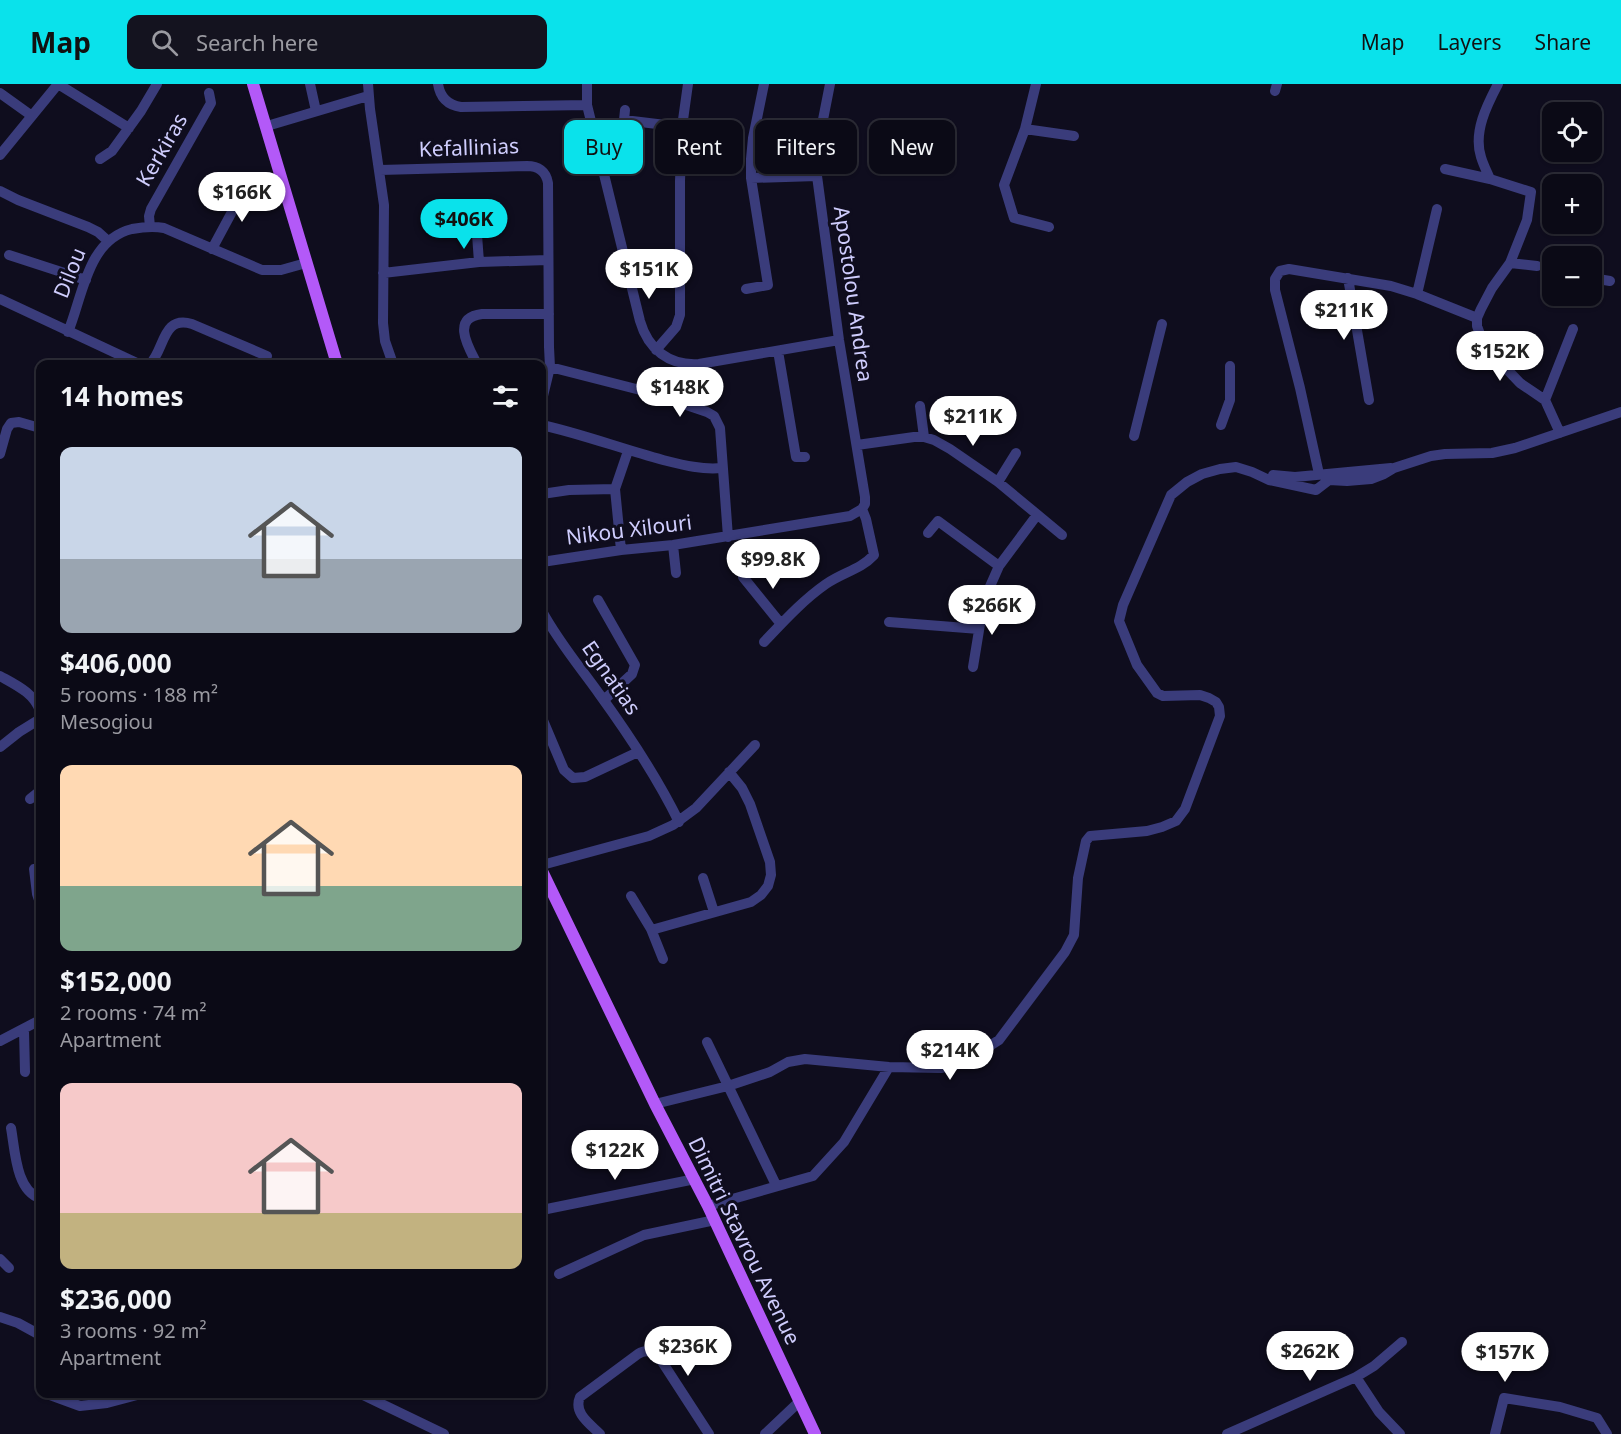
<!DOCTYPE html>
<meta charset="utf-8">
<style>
:root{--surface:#0b0a16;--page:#14131f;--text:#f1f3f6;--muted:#9a9aa1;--line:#2b2b35;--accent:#0ae2eb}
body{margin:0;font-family:"Noto Sans",sans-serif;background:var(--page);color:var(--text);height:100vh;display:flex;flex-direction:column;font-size:22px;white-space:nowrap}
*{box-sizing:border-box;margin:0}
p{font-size:20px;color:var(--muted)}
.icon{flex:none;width:33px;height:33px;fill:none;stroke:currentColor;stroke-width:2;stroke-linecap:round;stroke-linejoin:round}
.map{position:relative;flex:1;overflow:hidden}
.side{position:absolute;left:36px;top:276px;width:510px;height:1038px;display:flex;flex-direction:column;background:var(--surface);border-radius:12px;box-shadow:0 2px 4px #0004,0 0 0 2px var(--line)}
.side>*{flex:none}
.top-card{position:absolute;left:564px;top:36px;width:570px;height:54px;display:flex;gap:12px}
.tools{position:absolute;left:1542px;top:18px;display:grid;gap:12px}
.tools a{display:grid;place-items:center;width:60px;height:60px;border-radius:12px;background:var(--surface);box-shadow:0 2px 4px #0004,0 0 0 2px var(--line);font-size:30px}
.price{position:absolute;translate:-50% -51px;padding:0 14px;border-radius:21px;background:#fff;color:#222;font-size:20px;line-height:39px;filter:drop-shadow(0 2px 3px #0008)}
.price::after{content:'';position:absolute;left:50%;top:36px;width:18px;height:14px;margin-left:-9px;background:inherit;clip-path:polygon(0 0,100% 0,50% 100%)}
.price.selected{background:var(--accent);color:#111}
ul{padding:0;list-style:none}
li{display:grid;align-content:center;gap:12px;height:318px;padding:0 24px}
li span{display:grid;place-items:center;height:186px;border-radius:12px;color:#555}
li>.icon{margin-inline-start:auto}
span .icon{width:108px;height:108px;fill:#fffc;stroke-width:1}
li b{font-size:26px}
h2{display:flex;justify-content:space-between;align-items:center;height:72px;padding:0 24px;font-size:26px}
.pill{padding:0 21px;border-radius:12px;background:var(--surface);box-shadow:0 2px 4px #0004,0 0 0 2px var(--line);font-size:21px;line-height:54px}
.pill.selected{background:var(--accent);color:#111}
header{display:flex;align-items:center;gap:36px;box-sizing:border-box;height:84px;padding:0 30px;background:var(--accent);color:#111}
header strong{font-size:28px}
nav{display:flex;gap:33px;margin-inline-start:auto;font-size:21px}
.search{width:420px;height:54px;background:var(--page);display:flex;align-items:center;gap:15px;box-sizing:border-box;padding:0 21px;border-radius:12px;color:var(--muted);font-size:22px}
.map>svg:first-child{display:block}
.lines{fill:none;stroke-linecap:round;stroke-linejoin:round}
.minor{stroke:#3a3c7b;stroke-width:10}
.major{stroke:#b359f8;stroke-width:12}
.labels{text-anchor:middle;stroke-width:6;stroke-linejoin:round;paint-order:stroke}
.street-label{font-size:21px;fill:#cfcdfd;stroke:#0f0d1e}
</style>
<header>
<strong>Map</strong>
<div class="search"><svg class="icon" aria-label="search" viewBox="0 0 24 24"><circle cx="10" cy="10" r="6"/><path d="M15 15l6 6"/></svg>Search here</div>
<nav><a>Map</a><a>Layers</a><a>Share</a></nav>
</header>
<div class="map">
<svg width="1621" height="1350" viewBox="0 0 1621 1350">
<rect width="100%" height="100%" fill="#0f0d1e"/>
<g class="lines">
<path class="minor" d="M 58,0 L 129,44
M 310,0 L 316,27
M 368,0 L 370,25 L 384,121 L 383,239 L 385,257 L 393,280
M 438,0 C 440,13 447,21 461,23 L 587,21
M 587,0 L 587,21 L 640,237 C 648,265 669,282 699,280 L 839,256
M 830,0 L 818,61 L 817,92 L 839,256 L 865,413 L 865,420 L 862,425
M 1036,0 L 1025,45 L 1004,101 L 1014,134 L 1049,143
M 1275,7 L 1277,0
M 0,9 L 32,32
M 625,26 L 624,36 L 682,43
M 267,42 L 368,12
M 1025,45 L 1074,52
M 0,71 L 58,0
M 100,75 L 112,67 L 141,27 L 157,0
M 1445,85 L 1490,95 L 1531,108 L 1527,136 L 1510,179 L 1492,204 L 1481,225 L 1477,234 L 1477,242 L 1481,253 L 1500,278 L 1520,299 L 1545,316 L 1560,349
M 380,86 L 527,82 C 538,82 546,87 548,99 L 549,263 L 550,283 L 542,316
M 751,94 L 817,92
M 1490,95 C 1487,88 1483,80 1481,73 C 1473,48 1487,21 1498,0
M 0,107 L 18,116 L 88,143 L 98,148 L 108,157
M 475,123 L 479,178
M 150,143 L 149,132 L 151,125 L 211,19 L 209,9
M 212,165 L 247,100
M 9,171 L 86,196
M 1510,179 L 1537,182
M 383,189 L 479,178 L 548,176
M 1348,194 L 1369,316
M 1592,194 L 1610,197
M 746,205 L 768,201 L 751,94 L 751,75 L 753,54 L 764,0
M 1417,210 L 1437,125
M 0,215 L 139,280
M 68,248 C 83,212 87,156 132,145 C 143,143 153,142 164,144 L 262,186 L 281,186 L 306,179
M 656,266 L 676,243 L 680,231 L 680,97 L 682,43 L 688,0
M 778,267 L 796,373 L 805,373
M 150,280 C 165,265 162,231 192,240 L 267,272
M 477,280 C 469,264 450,234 482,230 L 549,230
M 550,283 L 648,308 L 707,328 L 714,332 L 720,344 L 728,453
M 1545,316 L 1573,245
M 920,322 L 924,353
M 542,341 C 582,350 622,365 663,376 C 683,381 702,386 722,384
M 1221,341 L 1230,316 L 1230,282
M 1134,352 L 1162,240
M 857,361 L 914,353 L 924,353 L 934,356 L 950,365 L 998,398 L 1062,451
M 0,370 L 7,345 L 11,339 L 19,338 L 40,344
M 1319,390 L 1300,304 L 1275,206 L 1275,195 L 1280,187 L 1289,185 L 1391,202 L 1417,210 L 1477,234
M 1273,391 L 1295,393 L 1391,384
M 998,398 L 1016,369
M 542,410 L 569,406 L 615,405
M 928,449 L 938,437 L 999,482
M 39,460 L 40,457
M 673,461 L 676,489
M 621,466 L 615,405 L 628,367
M 542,478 L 621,466 L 673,461 L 850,432 L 862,425
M 742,483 L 743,493 L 781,540
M 598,516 L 635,581 L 632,590 L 604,616
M 542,527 C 558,557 580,583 600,611 C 629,651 657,693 679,738
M 889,538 L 979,545
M 764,558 C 784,537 803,516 826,500 C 843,488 860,486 874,471 L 866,435 L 862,425
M 973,583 L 984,516 L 999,482 L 1037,431
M 0,592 C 16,601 34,609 40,627
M 542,634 L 564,686 L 573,694 L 585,693 L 638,668
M 0,663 L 19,648 L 40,635
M 30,715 L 40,707
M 542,781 L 649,752 L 673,741 L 696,724 L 755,661
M 34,785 L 37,810 L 40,819
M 703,794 L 714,828
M 631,812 L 651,845 L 663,875
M 651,845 L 655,845 L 751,818 L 761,811 L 768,802 L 771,791 L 770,778 L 750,720 L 742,704 L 729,688
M 24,946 L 25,988
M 0,957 L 40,936
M 707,958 L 776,1101
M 655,1020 L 728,1002 L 770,988 L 788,978 L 805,975 L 889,983 L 942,984 L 963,979 L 977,970 L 999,956 L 1065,868 L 1074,851 L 1078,794 L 1086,757 L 1090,752 L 1147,747 L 1162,743 L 1176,737 L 1185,725 L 1220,632 L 1219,623 L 1216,618 L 1209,614 L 1200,611 L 1163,612 L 1157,609 L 1137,581 L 1119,537 L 1123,521 L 1171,411 L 1187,398 L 1202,390 L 1220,385 L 1236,383 L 1252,388 L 1269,396 L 1316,406 L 1329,396 L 1347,397 L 1371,395 L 1384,390 L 1394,384 L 1431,372 L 1445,370 L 1492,369 L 1515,364 L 1621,328
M 542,1042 L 542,1041
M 11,1044 C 15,1066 16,1107 40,1114
M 708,1122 L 813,1092 L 844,1058 L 889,983
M 542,1126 L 695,1095
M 542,1133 L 542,1141
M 0,1175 L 9,1184
M 559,1190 L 644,1151 L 715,1136
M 0,1233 L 18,1239 L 40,1251
M 1356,1293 L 1379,1328 L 1400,1350
M 361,1310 L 444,1350
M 50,1311 L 80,1322 L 107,1319 L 141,1310
M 600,1350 C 590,1340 573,1329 580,1313 L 638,1270 C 646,1265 653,1267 659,1273 L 709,1350
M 765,1350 L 800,1317
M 1227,1350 L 1356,1293 L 1374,1282 L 1402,1258
M 1495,1350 L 1504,1314 L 1560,1323 L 1597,1334 L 1607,1350"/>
<path class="major" d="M 253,0 L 337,280
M 542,787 L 655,1020 L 708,1122 L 815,1350"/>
</g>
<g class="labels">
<g class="street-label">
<text transform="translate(469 64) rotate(-2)" y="7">Kefallinias</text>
<text transform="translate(162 66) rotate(-60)" y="7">Kerkiras</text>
<text transform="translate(70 189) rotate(-68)" y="7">Dilou</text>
<text transform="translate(853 210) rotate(82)" y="7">Apostolou Andrea</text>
<text transform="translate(629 446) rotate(-7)" y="7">Nikou Xilouri</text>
<text transform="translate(611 594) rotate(55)" y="7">Egnatias</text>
<text transform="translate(744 1157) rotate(64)" y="7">Dimitri Stavrou Avenue</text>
</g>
</g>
</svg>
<div class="tools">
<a><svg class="icon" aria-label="locate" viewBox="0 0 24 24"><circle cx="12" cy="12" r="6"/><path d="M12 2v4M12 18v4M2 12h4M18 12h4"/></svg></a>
<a>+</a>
<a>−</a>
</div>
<b class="price" style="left:242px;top:139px">$166K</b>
<b class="price selected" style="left:464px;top:166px">$406K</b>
<b class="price" style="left:649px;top:216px">$151K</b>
<b class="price" style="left:1344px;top:257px">$211K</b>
<b class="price" style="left:1500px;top:298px">$152K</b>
<b class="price" style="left:680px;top:334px">$148K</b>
<b class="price" style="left:973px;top:363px">$211K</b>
<b class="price" style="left:773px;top:506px">$99.8K</b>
<b class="price" style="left:992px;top:552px">$266K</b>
<b class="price" style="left:950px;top:997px">$214K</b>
<b class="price" style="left:615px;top:1097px">$122K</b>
<b class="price" style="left:688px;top:1293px">$236K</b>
<b class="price" style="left:1310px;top:1298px">$262K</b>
<b class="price" style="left:1505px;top:1299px">$157K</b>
<div class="top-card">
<a class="pill selected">Buy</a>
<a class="pill">Rent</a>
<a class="pill">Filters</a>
<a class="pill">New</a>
</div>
<section class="side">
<h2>14 homes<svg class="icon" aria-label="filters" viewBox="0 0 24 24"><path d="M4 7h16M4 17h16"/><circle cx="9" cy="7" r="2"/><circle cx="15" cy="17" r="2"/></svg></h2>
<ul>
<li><span style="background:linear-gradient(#c9d6e8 60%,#9aa5b1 0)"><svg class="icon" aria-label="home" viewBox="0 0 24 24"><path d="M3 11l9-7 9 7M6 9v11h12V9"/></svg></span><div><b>$406,000</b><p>5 rooms · 188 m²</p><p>Mesogiou</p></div></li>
<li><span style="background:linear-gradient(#ffd9b3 65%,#7fa58c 0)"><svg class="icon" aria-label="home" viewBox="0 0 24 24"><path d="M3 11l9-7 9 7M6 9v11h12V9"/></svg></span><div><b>$152,000</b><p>2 rooms · 74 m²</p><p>Apartment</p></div></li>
<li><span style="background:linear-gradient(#f6c9c9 70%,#c2b280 0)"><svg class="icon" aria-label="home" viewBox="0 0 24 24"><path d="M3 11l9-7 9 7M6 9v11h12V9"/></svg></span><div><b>$236,000</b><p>3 rooms · 92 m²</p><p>Apartment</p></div></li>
</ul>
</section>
</div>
